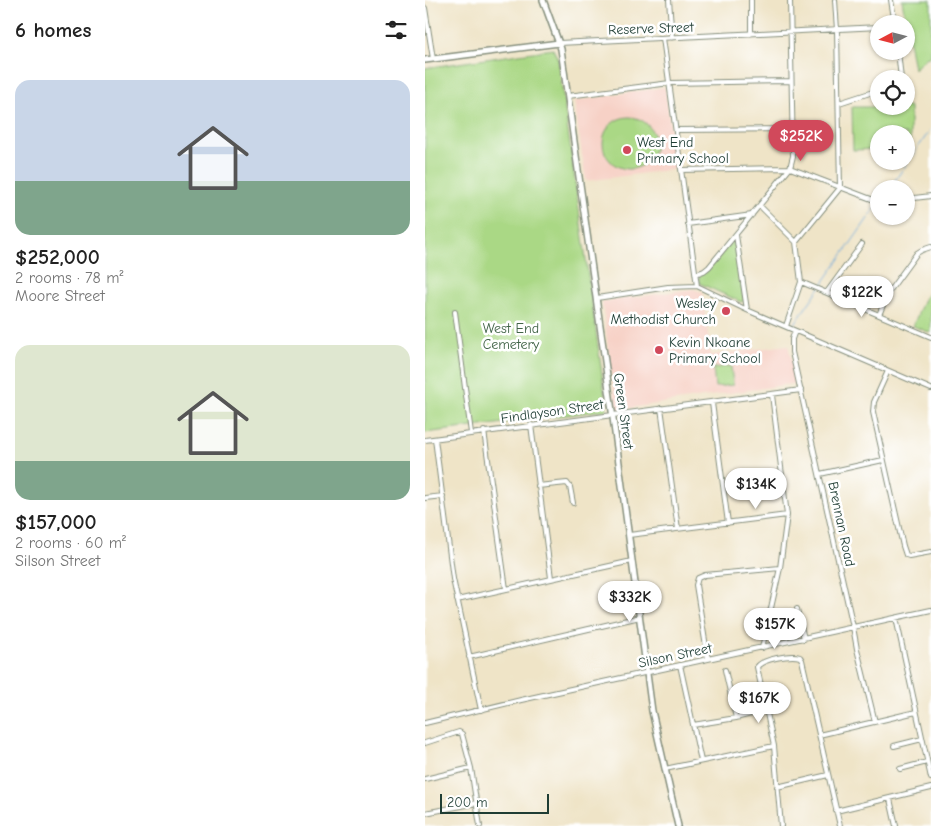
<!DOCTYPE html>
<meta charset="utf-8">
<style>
:root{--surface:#fff;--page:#f6f6f6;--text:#222;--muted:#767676;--accent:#d1495b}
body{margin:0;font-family:"Comic Neue",sans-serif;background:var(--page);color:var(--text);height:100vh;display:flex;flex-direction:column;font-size:19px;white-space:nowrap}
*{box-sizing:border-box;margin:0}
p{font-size:16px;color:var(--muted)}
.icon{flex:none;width:28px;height:28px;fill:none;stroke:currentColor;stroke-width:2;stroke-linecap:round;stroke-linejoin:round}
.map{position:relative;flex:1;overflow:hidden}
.drawer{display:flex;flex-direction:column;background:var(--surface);width:425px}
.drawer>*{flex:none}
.needle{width:32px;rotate:263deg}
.buttons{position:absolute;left:445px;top:15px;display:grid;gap:10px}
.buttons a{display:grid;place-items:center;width:45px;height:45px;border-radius:50%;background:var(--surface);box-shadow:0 1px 4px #0004;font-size:25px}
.scale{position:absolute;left:15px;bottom:12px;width:109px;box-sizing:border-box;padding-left:5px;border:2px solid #1f3d34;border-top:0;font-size:14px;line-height:18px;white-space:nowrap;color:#1f3d34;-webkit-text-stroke:4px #fff;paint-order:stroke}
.price{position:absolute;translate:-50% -42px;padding:0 11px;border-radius:18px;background:#fff;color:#222;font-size:16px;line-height:32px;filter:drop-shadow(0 1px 2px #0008)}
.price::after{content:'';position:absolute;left:50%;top:30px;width:15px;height:11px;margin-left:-8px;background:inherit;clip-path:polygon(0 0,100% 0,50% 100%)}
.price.selected{background:var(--accent);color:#fff}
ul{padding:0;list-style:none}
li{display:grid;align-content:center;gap:10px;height:265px;padding:0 15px}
li span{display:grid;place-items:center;height:155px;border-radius:15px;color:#555}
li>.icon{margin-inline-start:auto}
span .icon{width:90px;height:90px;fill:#fffc;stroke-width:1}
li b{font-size:21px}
h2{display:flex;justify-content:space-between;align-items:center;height:60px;padding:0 15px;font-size:21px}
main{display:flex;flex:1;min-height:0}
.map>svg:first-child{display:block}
.built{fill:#f7d1c6}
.green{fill:#aad885;stroke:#648a5c}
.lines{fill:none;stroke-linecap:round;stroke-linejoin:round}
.stream{stroke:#68a7db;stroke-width:1}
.minor-casing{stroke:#87907e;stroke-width:6}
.tertiary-casing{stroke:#87907e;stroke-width:8}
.minor{stroke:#fff;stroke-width:4}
.tertiary{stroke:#fff;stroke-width:5}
.poi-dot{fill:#d1495b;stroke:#fff;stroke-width:2}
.labels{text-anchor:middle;stroke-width:5;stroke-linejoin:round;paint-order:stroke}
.street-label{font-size:14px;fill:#1f3d34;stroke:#fff}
.poi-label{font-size:14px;fill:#1f3d34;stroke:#fff;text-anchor:start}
.park-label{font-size:14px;fill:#426448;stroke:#fff}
</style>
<main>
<section class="drawer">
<h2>6 homes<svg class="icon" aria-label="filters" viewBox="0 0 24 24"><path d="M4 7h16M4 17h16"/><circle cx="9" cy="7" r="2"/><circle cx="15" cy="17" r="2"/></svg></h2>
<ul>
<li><span style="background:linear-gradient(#c9d6e8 65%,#7fa58c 0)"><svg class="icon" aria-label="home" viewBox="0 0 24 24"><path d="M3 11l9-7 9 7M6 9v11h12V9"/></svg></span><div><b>$252,000</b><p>2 rooms · 78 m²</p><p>Moore Street</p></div></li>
<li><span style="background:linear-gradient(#dfe7d0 75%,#7fa58c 0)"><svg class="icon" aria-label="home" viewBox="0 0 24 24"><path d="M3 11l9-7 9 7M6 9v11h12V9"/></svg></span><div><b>$157,000</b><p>2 rooms · 60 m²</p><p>Silson Street</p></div></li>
</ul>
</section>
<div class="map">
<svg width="506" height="826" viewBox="0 0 506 826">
<rect width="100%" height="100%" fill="#fff"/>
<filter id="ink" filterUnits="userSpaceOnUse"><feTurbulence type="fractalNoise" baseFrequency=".02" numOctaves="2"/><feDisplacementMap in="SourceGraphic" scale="10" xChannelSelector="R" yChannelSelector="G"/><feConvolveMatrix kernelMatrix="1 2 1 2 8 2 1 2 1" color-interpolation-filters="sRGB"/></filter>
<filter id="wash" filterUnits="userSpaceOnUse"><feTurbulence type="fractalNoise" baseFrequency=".0096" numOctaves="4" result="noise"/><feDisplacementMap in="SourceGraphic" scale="20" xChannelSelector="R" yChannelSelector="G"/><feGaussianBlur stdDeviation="1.12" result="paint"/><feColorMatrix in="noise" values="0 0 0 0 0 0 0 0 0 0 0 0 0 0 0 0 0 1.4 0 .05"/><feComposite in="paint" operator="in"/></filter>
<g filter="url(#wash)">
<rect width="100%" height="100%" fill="#efe4c7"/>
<path class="built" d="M 240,87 L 251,169 L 161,181 L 149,101 Z
M 268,289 L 277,292 L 286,355 L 363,345 L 372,383 L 191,410 L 177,302 Z"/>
<path class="green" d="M 477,0 L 506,0 L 506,56 L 501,58 L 489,69 Z
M 128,49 L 133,59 L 182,410 L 0,433 L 0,68 Z
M 427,107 L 485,107 L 485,149 L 481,149 L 481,134 L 454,134 L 454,149 L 428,150 Z
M178 143a26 26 0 1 1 52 0a26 26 0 1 1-52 0Z
M 309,239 L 319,301 L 316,302 L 274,283 L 274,274 L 281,272 Z
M 506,289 L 506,333 L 488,326 L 499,299 Z
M 306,366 L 308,385 L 290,387 L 288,368 Z"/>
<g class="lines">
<path class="stream" d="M 464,189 L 506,129
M 368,326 L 453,204"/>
</g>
</g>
<g filter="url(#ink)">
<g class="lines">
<defs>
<path id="minor" d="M 244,0 L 247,38
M 326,0 L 326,34
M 466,0 L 470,24
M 0,8 L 8,59
M 238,38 L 272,286
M 134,43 L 454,27
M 473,51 L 476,79
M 143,96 L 245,83 L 366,81
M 414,103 L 454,90
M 251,130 L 367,129
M 256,170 L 365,168 L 454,202
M 481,199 L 506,196
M 335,206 L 371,242 L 376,282 L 361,326
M 263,224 L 327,215
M 311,235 L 322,310
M 371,242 L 415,188 L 412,30 L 410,0
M 271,274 L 279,271 L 284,267 L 365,168 L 368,156 L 365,0
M 376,282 L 506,337
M 402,292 L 437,244
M 172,298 L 243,287 L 272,286 L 322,310 L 506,389
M 30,312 L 46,433
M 454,315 L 463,293 L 492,253 L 497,250 L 506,247
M 370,331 L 367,339 L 367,352 L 428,627 L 432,649 L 450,722
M 463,371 L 449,402 L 448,412 L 478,546 L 481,555 L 484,556 L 506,552
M 287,403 L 303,523
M 236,408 L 253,529
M 106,425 L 126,578
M 59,431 L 81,589
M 10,439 L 28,579 L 56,710
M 0,440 L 376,390
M 395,474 L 458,460
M 113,486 L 142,483 L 145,487 L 148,503
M 0,498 L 18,496
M 204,535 L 362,515
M 32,600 L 207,561
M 372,609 L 379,639
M 471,618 L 506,778
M 337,648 L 355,568 L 362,515 L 347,395
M 44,657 L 215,617
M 283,659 L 271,585 L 273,578 L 280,575 L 355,568
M 255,665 L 276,761
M 300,670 L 311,718
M 0,723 L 96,700 L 506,610
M 268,725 L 311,718 L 341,710
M 394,735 L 491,712
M 0,743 L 34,732 L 37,734 L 46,768 L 55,826
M 469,746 L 497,739
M 240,769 L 349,746
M 475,769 L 502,762
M 0,779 L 46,768
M 352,787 L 403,775
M 465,799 L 471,826
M 411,811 L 506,788
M 0,813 L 52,803
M 356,826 L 349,746 L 332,667 C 337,659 366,654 375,657 L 377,660 L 415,826"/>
<path id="tertiary" d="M 118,0 L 136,49 L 188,418 L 227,711 L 253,826
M 0,60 L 134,43"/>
</defs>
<use href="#minor" class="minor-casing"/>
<use href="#tertiary" class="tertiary-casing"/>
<use href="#minor" class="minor"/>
<use href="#tertiary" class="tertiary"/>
</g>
</g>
<g class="poi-dot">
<circle cx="202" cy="150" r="5"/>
<circle cx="301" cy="311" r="5"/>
<circle cx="234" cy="350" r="5"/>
</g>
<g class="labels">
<g class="street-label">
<text transform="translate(226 28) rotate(-2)" y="5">Reserve Street</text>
<text transform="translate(127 411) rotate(-8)" y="5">Findlayson Street</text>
<text transform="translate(199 411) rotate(82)" y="5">Green Street</text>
<text transform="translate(417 524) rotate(78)" y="5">Brennan Road</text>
<text transform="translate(250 655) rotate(-12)" y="5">Silson Street</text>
</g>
<g class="poi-label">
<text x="212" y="147">West End<tspan x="212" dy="16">Primary School</tspan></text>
<text x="291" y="308" text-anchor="end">Wesley<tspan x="291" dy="16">Methodist Church</tspan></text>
<text x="244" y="347">Kevin Nkoane<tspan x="244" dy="16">Primary School</tspan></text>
</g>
<g class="park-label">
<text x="86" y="333">West End<tspan x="86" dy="16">Cemetery</tspan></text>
</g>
</g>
</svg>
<div class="buttons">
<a><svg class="needle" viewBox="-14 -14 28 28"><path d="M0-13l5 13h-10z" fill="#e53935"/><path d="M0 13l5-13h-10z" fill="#767676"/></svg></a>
<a><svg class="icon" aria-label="locate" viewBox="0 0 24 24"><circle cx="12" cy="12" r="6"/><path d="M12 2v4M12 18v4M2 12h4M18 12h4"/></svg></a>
<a>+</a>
<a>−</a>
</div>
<div class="scale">200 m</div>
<b class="price selected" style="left:376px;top:162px">$252K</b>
<b class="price" style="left:437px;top:318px">$122K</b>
<b class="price" style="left:331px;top:510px">$134K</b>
<b class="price" style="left:205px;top:623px">$332K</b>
<b class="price" style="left:350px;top:650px">$157K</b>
<b class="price" style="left:334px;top:724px">$167K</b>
</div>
</main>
